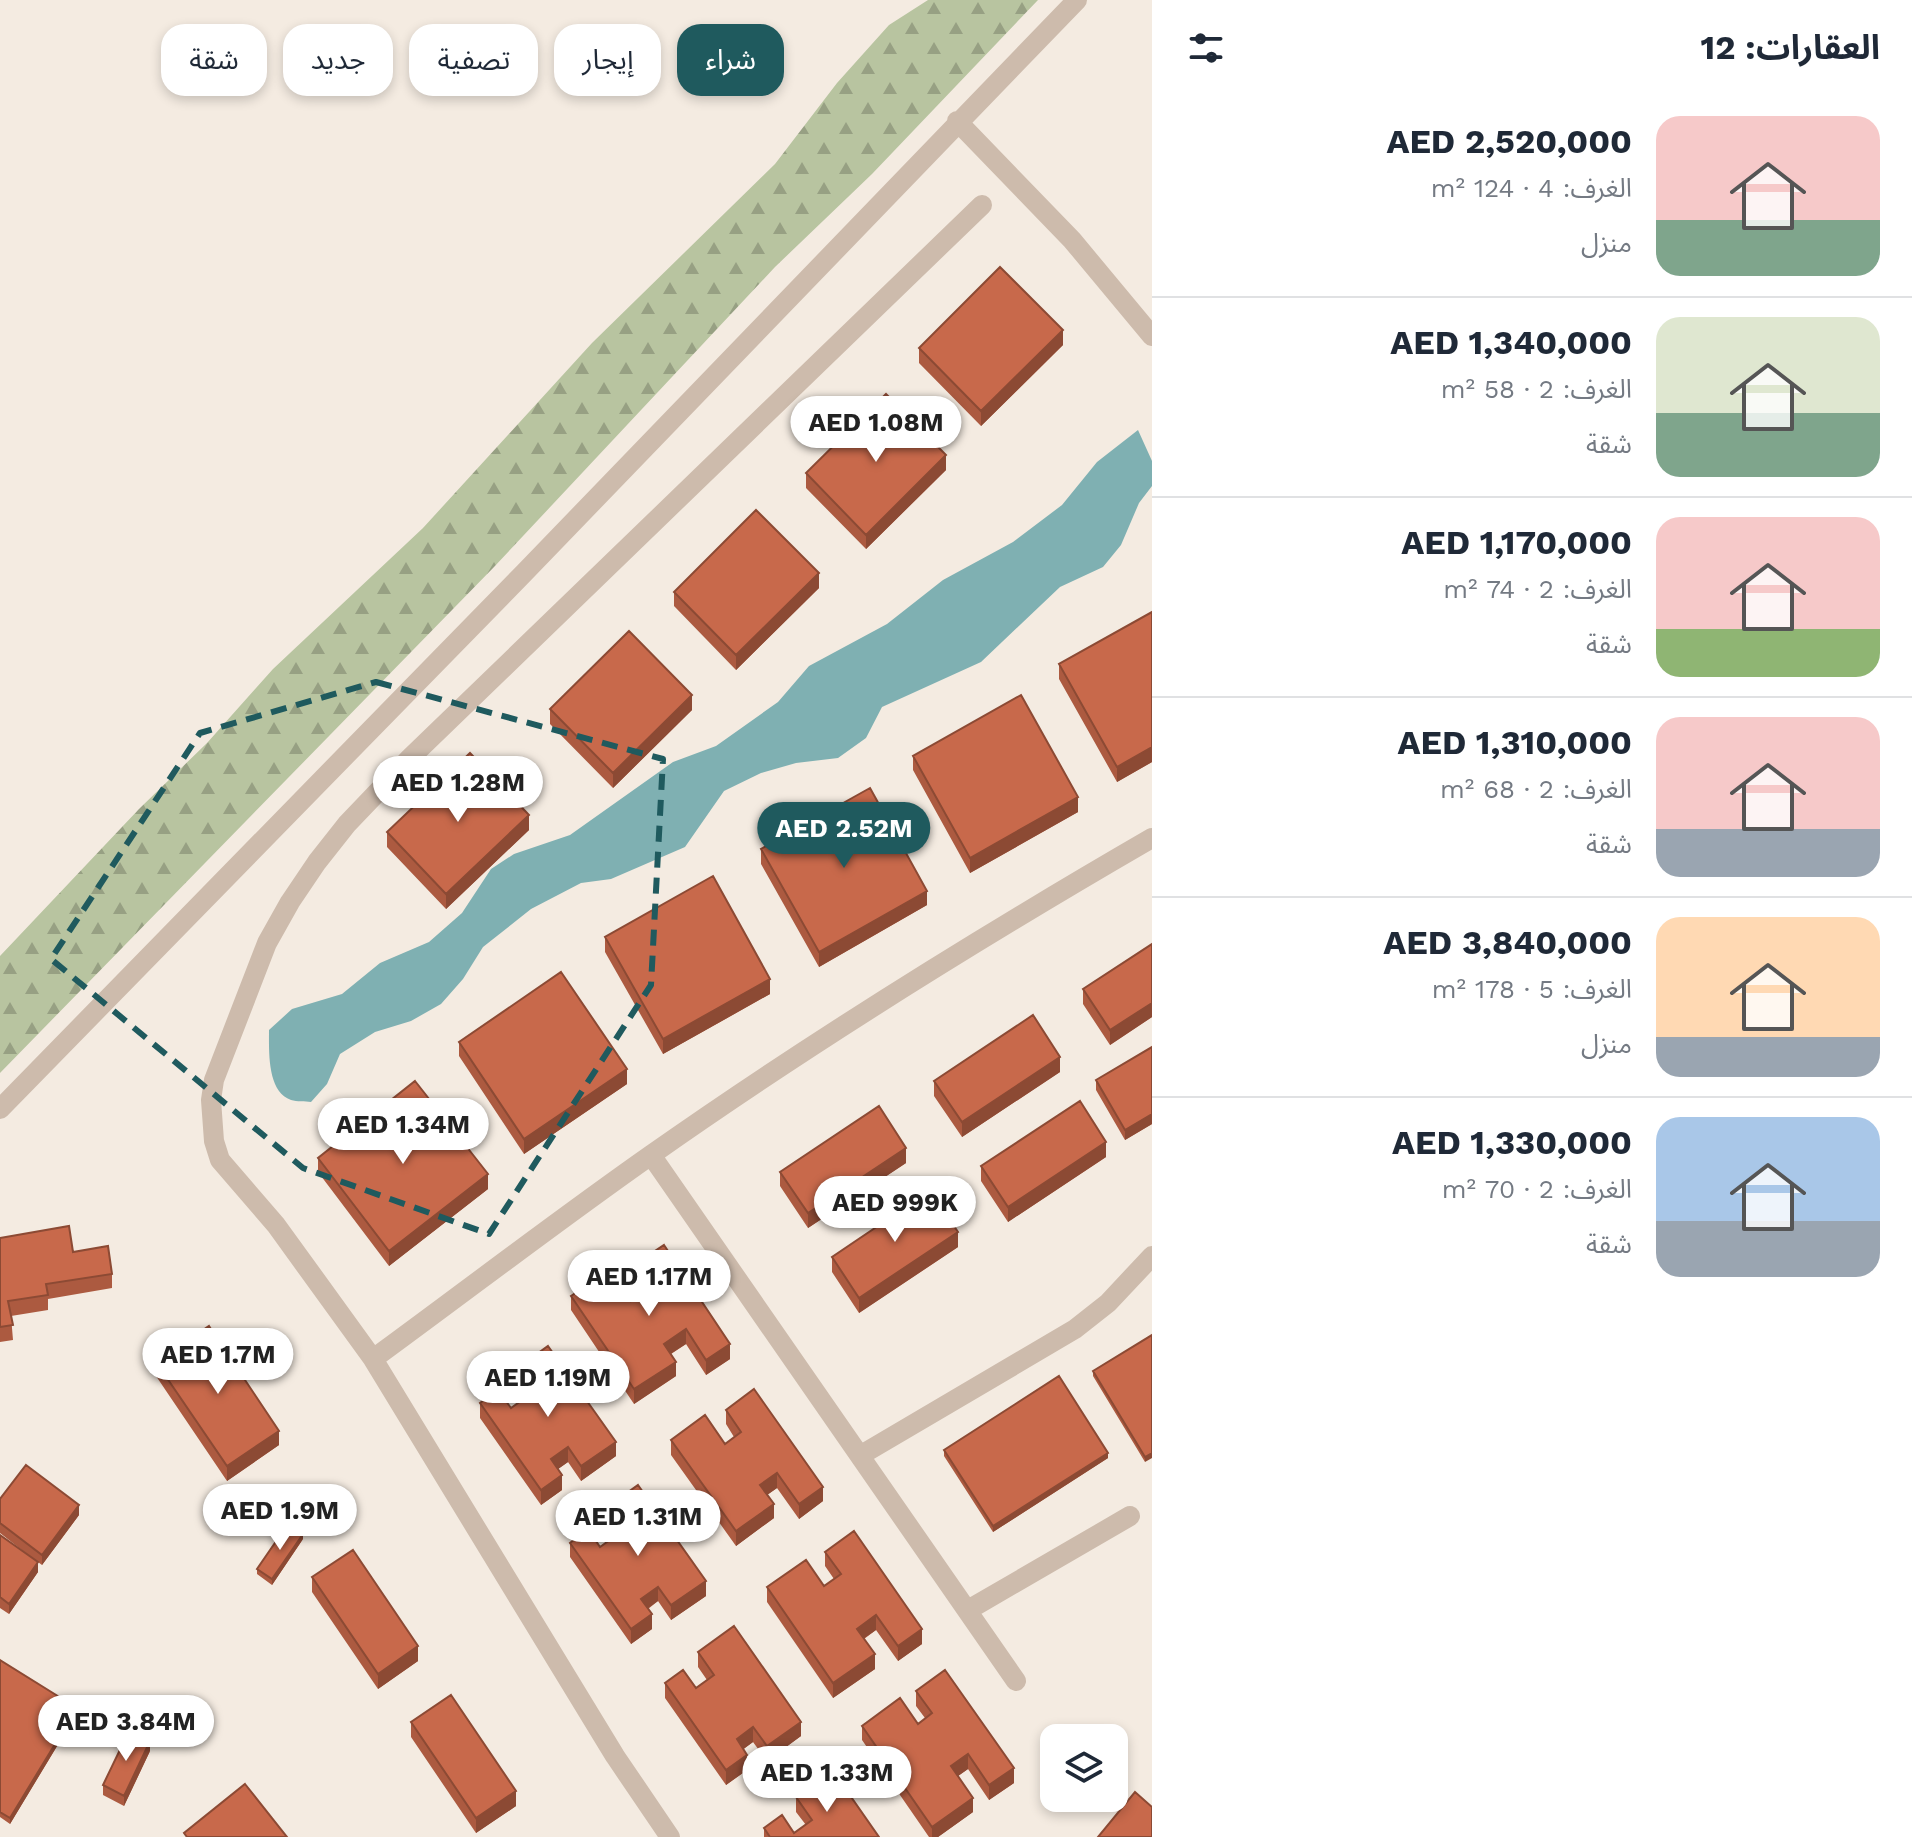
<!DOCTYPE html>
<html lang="ar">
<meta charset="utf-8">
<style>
:root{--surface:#fff;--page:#f6f6f7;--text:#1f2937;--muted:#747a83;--line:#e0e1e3;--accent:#1f5a5e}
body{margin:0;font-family:"Work Sans","Noto Sans Arabic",sans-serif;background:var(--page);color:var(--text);direction:rtl;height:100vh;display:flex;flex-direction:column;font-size:30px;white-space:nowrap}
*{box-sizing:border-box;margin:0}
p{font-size:26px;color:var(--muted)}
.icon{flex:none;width:44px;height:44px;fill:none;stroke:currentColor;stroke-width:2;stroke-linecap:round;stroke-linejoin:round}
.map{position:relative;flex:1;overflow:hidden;direction:ltr}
.panel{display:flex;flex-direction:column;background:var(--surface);width:760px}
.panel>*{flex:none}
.top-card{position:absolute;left:24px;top:24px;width:760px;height:72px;direction:rtl;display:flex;gap:16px}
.buttons{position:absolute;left:1040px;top:1724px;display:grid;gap:16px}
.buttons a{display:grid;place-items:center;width:88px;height:88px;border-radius:16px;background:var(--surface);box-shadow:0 4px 12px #0003;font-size:40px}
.price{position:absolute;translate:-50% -68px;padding:0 18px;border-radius:28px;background:#fff;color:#222;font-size:26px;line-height:52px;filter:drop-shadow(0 2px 4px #0008)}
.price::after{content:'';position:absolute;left:50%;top:48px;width:24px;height:18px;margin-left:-12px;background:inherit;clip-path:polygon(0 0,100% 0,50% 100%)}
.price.selected{background:var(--accent);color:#fff}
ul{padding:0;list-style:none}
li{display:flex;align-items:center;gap:24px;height:200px;padding:0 32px}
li+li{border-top:2px solid var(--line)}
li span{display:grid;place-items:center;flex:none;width:224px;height:160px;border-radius:24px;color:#555}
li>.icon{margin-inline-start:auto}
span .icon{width:96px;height:96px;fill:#fffc;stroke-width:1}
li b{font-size:34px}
h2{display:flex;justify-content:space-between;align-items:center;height:96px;padding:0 32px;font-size:34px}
.pill{padding:0 28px;border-radius:24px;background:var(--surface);box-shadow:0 4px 12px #0003;font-size:28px;line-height:72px}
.pill.selected{background:var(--accent);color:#fff}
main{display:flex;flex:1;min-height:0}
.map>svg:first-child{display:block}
.forest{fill:url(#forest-firs)}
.water{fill:#7fb0b2}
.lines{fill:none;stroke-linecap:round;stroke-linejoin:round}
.minor{stroke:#cdbbac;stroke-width:20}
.wall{fill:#ac5a40}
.shaded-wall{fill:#8c4a34}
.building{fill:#c8694b;stroke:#8c4a34;stroke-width:2}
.marked{fill:none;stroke:#1f5a5e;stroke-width:6;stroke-dasharray:16 10;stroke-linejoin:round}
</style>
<main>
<section class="panel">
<h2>العقارات: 12<svg class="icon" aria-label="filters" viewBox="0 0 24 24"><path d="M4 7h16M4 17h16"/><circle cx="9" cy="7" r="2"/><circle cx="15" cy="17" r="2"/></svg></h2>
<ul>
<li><span style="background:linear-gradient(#f6c9c9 65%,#7fa58c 0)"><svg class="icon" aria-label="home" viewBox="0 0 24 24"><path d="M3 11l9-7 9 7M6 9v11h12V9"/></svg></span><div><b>AED 2,520,000</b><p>الغرف: 4 · 124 m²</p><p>منزل</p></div></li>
<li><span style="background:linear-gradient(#dfe7d0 60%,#7fa58c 0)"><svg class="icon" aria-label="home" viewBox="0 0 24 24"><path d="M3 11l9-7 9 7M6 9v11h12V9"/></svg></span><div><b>AED 1,340,000</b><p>الغرف: 2 · 58 m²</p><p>شقة</p></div></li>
<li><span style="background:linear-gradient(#f6c9c9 70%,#8fb573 0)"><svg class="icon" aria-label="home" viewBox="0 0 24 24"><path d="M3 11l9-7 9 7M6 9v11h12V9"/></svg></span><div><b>AED 1,170,000</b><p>الغرف: 2 · 74 m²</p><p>شقة</p></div></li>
<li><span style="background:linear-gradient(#f6c9c9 70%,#9aa5b1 0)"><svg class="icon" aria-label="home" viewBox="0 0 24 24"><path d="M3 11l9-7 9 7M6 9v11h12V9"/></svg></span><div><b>AED 1,310,000</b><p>الغرف: 2 · 68 m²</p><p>شقة</p></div></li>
<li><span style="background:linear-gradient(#ffd9b3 75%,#9aa5b1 0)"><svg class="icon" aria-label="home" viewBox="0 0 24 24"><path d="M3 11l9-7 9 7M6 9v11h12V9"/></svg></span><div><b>AED 3,840,000</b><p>الغرف: 5 · 178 m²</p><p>منزل</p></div></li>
<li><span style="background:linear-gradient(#a9c7e8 65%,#9aa5b1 0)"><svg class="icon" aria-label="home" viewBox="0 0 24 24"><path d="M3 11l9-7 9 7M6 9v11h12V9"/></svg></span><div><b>AED 1,330,000</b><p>الغرف: 2 · 70 m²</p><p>شقة</p></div></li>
</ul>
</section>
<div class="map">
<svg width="1152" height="1837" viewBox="0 0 1152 1837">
<defs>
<pattern id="forest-firs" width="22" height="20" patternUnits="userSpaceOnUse" patternTransform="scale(2)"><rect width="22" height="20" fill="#b8c4a0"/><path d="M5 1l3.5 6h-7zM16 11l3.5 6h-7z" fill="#97a083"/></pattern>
</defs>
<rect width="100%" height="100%" fill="#f4ebe1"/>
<path class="forest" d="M 928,0 L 1038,0 L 872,174 L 775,267 L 494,567 L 0,1073 L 0,956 L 139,809 L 207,743 L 273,669 L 423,528 L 592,343 L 775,164 L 837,83 L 889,25 Z"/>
<path class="water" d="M 1138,430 L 1152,461 L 1152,486 L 1139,503 L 1121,545 L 1103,567 L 1060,587 L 981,662 L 882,707 L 866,738 L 838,758 L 796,763 L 761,773 L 724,791 L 685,847 L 611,879 L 581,883 L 531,909 L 483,947 L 463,979 L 441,1004 L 411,1021 L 375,1032 L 340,1054 L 327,1084 L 311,1102 C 305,1101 297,1102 291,1100 C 267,1092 269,1051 269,1030 L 292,1009 L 342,994 L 380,963 L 429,942 L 462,913 L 491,869 L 514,854 L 570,835 L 673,762 L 716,746 L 778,702 L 809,666 L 887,624 L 943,580 L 1013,542 L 1062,505 L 1097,462 Z"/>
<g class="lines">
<path class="minor" d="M 957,121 L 1072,240 L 1152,336
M 0,1109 L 524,573 L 1077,0
M 651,1155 L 1016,1681
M 373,1359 C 466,1291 557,1221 651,1155 C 813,1041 981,937 1152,838
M 861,1455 L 1075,1329 L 1108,1303 L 1152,1256
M 968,1610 L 1130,1516
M 670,1837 L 615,1756 L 373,1359 L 276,1225 L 220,1160 L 214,1141 L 211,1100 L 214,1080 L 267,943 L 290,902 L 317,862 L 347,824 L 410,758 L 982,205"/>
</g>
<path class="wall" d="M 1063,345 L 981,426 L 919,363 L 919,348 Z
M 946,470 L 866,549 L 806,488 L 806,473 Z
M 819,588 L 736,670 L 674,606 L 674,592 Z
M 1152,612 L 1152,762 L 1117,782 L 1059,679 L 1059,664 Z
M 550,709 L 692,710 L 613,788 L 550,724 Z
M 913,756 L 1078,812 L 970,873 L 913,770 Z
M 529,830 L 446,909 L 387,847 L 387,832 Z
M 761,849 L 927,905 L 819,967 L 761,864 Z
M 605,937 L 770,994 L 663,1054 L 605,952 Z
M 1152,944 L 1152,1017 L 1110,1045 L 1083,1004 L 1083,989 Z
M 459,1042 L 627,1084 L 524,1154 L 459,1056 Z
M 1152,1047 L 1152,1124 L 1125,1140 L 1096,1090 L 1096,1080 Z
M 1060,1072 L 962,1137 L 934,1096 L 934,1081 Z
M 1106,1157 L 1008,1222 L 981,1181 L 981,1166 Z
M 318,1158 L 488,1189 L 389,1266 L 318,1172 Z
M 906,1163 L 808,1228 L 780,1186 L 780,1172 Z
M 0,1238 L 73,1252 L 112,1274 L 112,1288 L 48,1299 L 48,1310 L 11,1316 L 13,1340 L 0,1342 Z
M 958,1247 L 859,1313 L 832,1272 L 832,1257 Z
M 634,1265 L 730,1359 L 706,1375 L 686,1344 L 671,1354 L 676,1376 L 634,1404 L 571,1310 L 571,1296 L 631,1301 L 642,1293 L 634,1280 Z
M 1152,1335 L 1145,1462 L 1093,1376 L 1093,1371 Z
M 156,1362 L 279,1445 L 227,1481 L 156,1376 Z
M 512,1372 L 616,1456 L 581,1481 L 568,1462 L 558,1469 L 562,1490 L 541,1505 L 480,1418 L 480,1403 L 511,1408 L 522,1400 L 512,1387 Z
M 726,1410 L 823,1501 L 799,1519 L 777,1488 L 767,1495 L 774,1518 L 736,1546 L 671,1455 L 671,1440 L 725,1444 L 734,1437 L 726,1424 Z
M 944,1450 L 1108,1458 L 993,1532 L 944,1456 Z
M 0,1499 L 79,1515 L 42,1565 L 38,1562 L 38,1572 L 9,1614 L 0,1608 L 0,1535 L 36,1561 L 0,1533 Z
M 602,1511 L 706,1596 L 671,1620 L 658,1601 L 648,1609 L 652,1629 L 631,1644 L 570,1557 L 570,1543 L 600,1547 L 611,1539 L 602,1526 Z
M 303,1539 L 272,1585 L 257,1574 L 257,1569 Z
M 825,1552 L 922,1644 L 898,1661 L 876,1630 L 864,1639 L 875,1669 L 833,1698 L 767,1602 L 767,1587 L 824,1586 L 834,1579 L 825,1566 Z
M 312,1577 L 418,1661 L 378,1689 L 312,1592 Z
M 698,1652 L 801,1736 L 767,1761 L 753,1742 L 743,1749 L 747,1770 L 726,1785 L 665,1698 L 665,1683 L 696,1688 L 707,1680 L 698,1667 Z
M 0,1660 L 77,1713 L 10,1824 L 0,1817 Z
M 916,1691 L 1014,1783 L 989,1800 L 968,1769 L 958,1776 L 973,1812 L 938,1837 L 929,1837 L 862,1740 L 862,1726 L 918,1724 L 925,1718 L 916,1706 Z
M 411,1722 L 516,1806 L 476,1833 L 411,1737 Z
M 150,1751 L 124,1806 L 103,1795 L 103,1785 Z
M 796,1797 L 879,1837 L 764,1837 L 764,1828 L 794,1833 L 806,1825 L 796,1812 Z"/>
<path class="shaded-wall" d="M 1063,330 L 1063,345 L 981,426 L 981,411 Z
M 946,455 L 946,470 L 866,549 L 866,535 Z
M 819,573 L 819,588 L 736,670 L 736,655 Z
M 692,695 L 692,710 L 613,788 L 613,773 Z
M 1152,747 L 1152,762 L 1117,782 L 1117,767 Z
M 1078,797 L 1078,812 L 970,873 L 970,858 Z
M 529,815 L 529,830 L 446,909 L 446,894 Z
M 927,891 L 927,905 L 819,967 L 819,952 Z
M 770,979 L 770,994 L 663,1054 L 663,1039 Z
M 1152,1003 L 1152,1017 L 1110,1045 L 1110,1030 Z
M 1060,1057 L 1060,1072 L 962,1137 L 962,1122 Z
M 627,1069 L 627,1084 L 524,1154 L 524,1139 Z
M 1152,1114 L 1152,1124 L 1125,1140 L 1125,1130 Z
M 1106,1142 L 1106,1157 L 1008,1222 L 1008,1207 Z
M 906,1148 L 906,1163 L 808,1228 L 808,1213 Z
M 488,1174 L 488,1189 L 389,1266 L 389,1251 Z
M 958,1232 L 958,1247 L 859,1313 L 859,1298 Z
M 686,1329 L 686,1344 L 664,1358 L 664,1344 Z
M 730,1344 L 730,1359 L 706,1375 L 706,1360 Z
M 676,1362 L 676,1376 L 634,1404 L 634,1389 Z
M 279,1431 L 279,1445 L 227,1481 L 227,1466 Z
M 616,1442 L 616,1456 L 581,1481 L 581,1466 Z
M 568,1447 L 568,1462 L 551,1474 L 551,1459 Z
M 1108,1453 L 1108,1458 L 993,1532 L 993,1526 Z
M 1152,1453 L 1152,1458 L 1145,1462 L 1145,1457 Z
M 777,1473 L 777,1488 L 760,1500 L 760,1485 Z
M 562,1475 L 562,1490 L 541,1505 L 541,1490 Z
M 823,1487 L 823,1501 L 799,1519 L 799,1504 Z
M 774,1504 L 774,1518 L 736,1546 L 736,1531 Z
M 79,1505 L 79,1515 L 42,1565 L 42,1555 Z
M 303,1534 L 303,1539 L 272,1585 L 272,1579 Z
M 38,1562 L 38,1572 L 9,1614 L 9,1604 Z
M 706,1581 L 706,1596 L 671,1620 L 671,1605 Z
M 658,1587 L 658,1601 L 641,1613 L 641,1599 Z
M 652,1614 L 652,1629 L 631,1644 L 631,1629 Z
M 876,1615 L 876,1630 L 857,1643 L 857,1629 Z
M 922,1629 L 922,1644 L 898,1661 L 898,1646 Z
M 418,1646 L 418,1661 L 378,1689 L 378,1674 Z
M 875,1654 L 875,1669 L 833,1698 L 833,1683 Z
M 77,1708 L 77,1713 L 10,1824 L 10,1818 Z
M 801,1722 L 801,1736 L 767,1761 L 767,1746 Z
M 753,1727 L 753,1742 L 737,1754 L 737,1739 Z
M 150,1741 L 150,1751 L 124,1806 L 124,1796 Z
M 968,1754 L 968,1769 L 951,1781 L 951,1766 Z
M 747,1755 L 747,1770 L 726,1785 L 726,1770 Z
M 1014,1768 L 1014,1783 L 989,1800 L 989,1785 Z
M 516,1791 L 516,1806 L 476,1833 L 476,1818 Z
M 973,1798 L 973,1812 L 938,1837 L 932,1837 L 932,1827 Z"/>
<path class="building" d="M 1000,267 L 1063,330 L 981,411 L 919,348 Z
M 886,394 L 946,455 L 866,535 L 806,473 Z
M 756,510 L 819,573 L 736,655 L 674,592 Z
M 1152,612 L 1152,747 L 1117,767 L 1059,664 Z
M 629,631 L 692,695 L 613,773 L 550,709 Z
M 1021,695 L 1078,797 L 970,858 L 913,756 Z
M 470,753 L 529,815 L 446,894 L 387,832 Z
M 870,788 L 927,891 L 819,952 L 761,849 Z
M 713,876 L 770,979 L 663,1039 L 605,937 Z
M 1152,944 L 1152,1003 L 1110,1030 L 1083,989 Z
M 561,972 L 627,1069 L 524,1139 L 459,1042 Z
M 1033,1015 L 1060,1057 L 962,1122 L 934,1081 Z
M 1152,1047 L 1152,1114 L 1125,1130 L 1096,1080 Z
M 415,1081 L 488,1174 L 389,1251 L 318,1158 Z
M 1080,1101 L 1106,1142 L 1008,1207 L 981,1166 Z
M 879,1106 L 906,1148 L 808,1213 L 780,1172 Z
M 930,1191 L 958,1232 L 859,1298 L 832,1257 Z
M 69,1226 L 73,1252 L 108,1246 L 112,1274 L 46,1284 L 48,1295 L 8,1301 L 13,1325 L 0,1327 L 0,1238 Z
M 664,1245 L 730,1344 L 706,1360 L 686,1329 L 664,1344 L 676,1362 L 634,1389 L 571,1296 L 611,1269 L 631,1301 L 649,1289 L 634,1265 Z
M 209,1326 L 279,1431 L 227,1466 L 156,1362 Z
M 1152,1335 L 1152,1453 L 1145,1457 L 1093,1371 Z
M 548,1346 L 616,1442 L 581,1466 L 568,1447 L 551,1459 L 562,1475 L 541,1490 L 480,1403 L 498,1390 L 511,1408 L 529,1395 L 512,1372 Z
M 1059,1376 L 1108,1453 L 993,1526 L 944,1450 Z
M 754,1389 L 823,1487 L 799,1504 L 777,1473 L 760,1485 L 774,1504 L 736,1531 L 671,1440 L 705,1415 L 725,1444 L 741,1432 L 726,1410 Z
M 26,1465 L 79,1505 L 42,1555 L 0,1523 L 0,1499 Z
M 638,1485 L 706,1581 L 671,1605 L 658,1587 L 641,1599 L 652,1614 L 631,1629 L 570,1543 L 588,1529 L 600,1547 L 618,1534 L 602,1511 Z
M 288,1524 L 303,1534 L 272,1579 L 257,1569 Z
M 854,1531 L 922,1629 L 898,1646 L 876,1615 L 857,1629 L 875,1654 L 833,1683 L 767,1587 L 806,1560 L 824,1586 L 841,1574 L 825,1552 Z
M 0,1535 L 38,1562 L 9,1604 L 0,1597 Z
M 353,1550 L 418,1646 L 378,1674 L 312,1577 Z
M 734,1626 L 801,1722 L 767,1746 L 753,1727 L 737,1739 L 747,1755 L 726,1770 L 665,1683 L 683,1670 L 696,1688 L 714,1675 L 698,1652 Z
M 0,1660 L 77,1708 L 10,1818 L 0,1812 Z
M 945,1670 L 1014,1768 L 989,1785 L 968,1754 L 951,1766 L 973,1798 L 932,1827 L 862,1726 L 900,1698 L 918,1724 L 932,1713 L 916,1691 Z
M 451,1695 L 516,1791 L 476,1818 L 411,1722 Z
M 129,1731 L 150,1741 L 124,1796 L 103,1785 Z
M 833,1771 L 879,1837 L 770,1837 L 764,1828 L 782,1815 L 794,1833 L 812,1820 L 796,1797 Z
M 245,1784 L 287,1837 L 187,1837 L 184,1833 Z
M 1135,1792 L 1152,1807 L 1152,1837 L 1098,1837 Z"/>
<path class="marked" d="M 376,682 L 663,759 L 651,985 L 489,1234 L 303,1168 L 51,959 L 200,733 Z"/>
</svg>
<div class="buttons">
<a><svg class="icon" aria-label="layers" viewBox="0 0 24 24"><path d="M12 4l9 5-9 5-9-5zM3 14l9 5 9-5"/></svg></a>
</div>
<b class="price" style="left:876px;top:464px">AED 1.08M</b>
<b class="price" style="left:458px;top:824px">AED 1.28M</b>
<b class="price selected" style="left:844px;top:870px">AED 2.52M</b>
<b class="price" style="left:403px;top:1166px">AED 1.34M</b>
<b class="price" style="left:895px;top:1244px">AED 999K</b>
<b class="price" style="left:649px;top:1318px">AED 1.17M</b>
<b class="price" style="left:218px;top:1396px">AED 1.7M</b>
<b class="price" style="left:548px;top:1419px">AED 1.19M</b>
<b class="price" style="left:280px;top:1552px">AED 1.9M</b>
<b class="price" style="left:638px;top:1558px">AED 1.31M</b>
<b class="price" style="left:126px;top:1763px">AED 3.84M</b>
<b class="price" style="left:827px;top:1814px">AED 1.33M</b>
<div class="top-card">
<a class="pill selected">شراء</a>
<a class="pill">إيجار</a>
<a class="pill">تصفية</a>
<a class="pill">جديد</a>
<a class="pill">شقة</a>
</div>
</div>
</main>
